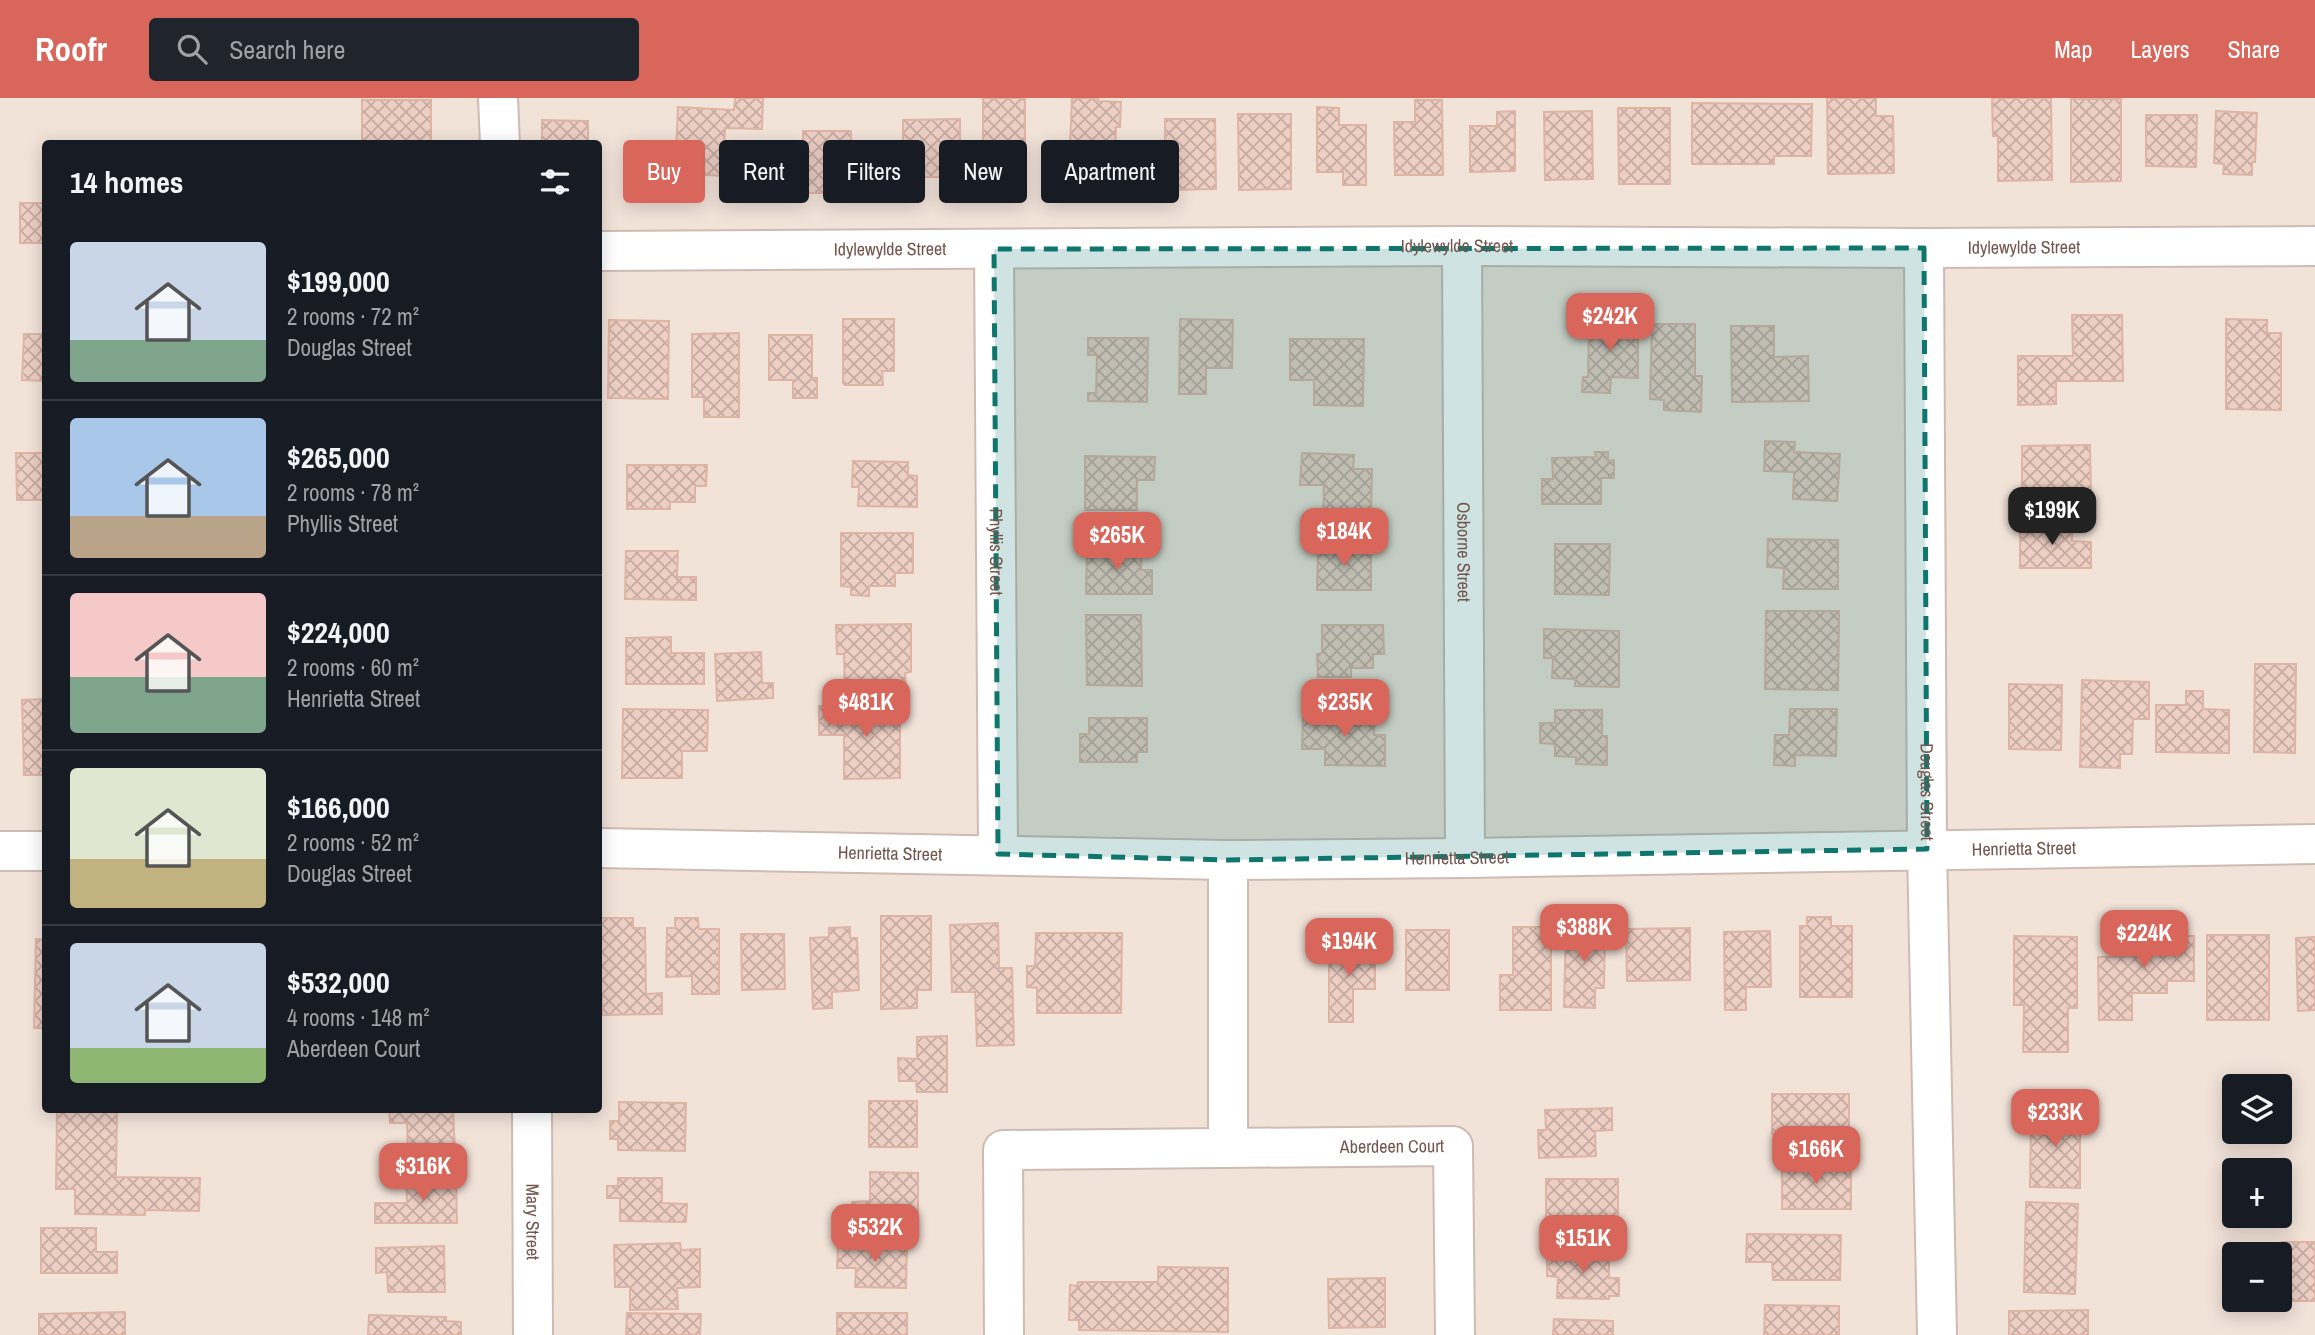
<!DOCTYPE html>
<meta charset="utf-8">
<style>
:root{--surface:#171b24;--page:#20242c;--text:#f1f3f6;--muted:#9ea1a6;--line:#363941;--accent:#d9665a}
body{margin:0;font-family:"Archivo Narrow",sans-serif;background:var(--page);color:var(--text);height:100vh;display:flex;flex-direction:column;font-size:26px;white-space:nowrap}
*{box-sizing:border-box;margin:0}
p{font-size:23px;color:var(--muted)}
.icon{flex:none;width:38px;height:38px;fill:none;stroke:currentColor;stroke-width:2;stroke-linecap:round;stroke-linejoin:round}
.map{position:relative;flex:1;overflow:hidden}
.details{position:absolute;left:42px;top:42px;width:560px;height:973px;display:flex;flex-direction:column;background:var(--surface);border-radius:7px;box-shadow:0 4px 18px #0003}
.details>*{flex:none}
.hud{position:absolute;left:623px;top:42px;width:665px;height:63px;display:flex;gap:14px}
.controls{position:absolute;left:2222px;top:976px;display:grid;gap:14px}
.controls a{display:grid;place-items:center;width:70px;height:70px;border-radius:7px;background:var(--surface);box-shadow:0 4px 18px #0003;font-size:35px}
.price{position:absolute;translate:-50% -60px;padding:0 16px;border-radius:14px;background:var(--accent);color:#fff;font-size:23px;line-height:46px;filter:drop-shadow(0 2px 4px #0008)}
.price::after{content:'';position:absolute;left:50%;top:42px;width:21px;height:16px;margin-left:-10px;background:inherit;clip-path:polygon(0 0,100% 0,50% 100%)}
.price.current{background:#222;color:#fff}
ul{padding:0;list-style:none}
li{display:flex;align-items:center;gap:21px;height:175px;padding:0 28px}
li+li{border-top:2px solid var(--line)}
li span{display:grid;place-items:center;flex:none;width:196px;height:140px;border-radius:7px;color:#555}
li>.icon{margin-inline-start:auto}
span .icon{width:84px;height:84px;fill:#fffc;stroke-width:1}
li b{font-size:30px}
h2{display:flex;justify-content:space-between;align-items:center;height:84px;padding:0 28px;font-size:30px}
.pill{padding:0 24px;border-radius:7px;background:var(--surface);box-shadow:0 4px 18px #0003;font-size:24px;line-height:63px}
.pill.current{background:var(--accent);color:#fff}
header{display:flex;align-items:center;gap:42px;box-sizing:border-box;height:98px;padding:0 35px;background:var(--accent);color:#fff}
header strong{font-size:33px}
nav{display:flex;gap:38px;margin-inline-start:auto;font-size:24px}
.search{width:490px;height:63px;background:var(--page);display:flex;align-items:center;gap:18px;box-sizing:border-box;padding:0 24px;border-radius:7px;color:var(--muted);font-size:26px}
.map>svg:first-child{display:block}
.residential{fill:#f2e3d9;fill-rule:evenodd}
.building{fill:url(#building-cross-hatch);stroke:#dfb4a5;stroke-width:2}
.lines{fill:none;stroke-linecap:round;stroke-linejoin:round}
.minor-casing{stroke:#cebbb3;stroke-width:42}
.minor{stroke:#fff;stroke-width:38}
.marked{fill:#0f766e;fill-opacity:0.2;stroke:#0f766e;stroke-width:5;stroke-dasharray:14 9;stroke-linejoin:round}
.labels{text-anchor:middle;stroke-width:5;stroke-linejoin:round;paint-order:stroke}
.street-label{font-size:18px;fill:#73574f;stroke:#fef6f0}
</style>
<header>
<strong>Roofr</strong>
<div class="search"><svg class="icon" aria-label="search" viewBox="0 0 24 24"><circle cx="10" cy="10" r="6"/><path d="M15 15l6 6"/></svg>Search here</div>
<nav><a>Map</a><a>Layers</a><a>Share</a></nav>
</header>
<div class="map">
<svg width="2315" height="1237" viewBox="0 0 2315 1237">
<defs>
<pattern id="building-cross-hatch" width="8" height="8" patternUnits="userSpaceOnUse" patternTransform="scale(1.75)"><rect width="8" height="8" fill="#eecfc4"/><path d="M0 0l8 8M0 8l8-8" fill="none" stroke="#c5aba2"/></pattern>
</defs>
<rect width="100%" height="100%" fill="#fbf2ea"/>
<path class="residential" d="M 0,0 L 2315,0 L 2315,1237 L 0,1237 ZM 46,46 L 598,46 L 598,1012 L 46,1012 ZM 2235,989 L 2280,989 L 2280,1034 L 2235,1034 ZM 2235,1073 L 2280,1073 L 2280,1118 L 2235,1118 ZM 2235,1157 L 2280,1157 L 2280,1202 L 2235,1202 Z"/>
<path class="building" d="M 735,0 L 763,0 L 762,31 L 725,30 L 723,78 L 675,75 L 678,9 L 734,12 Z
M 983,0 L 1025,0 L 1025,92 L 983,92 Z
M 1072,0 L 1098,0 L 1098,3 L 1121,4 L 1120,29 L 1116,29 L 1114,93 L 1068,91 Z
M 1827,0 L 1876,0 L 1876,18 L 1893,18 L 1894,75 L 1828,76 Z
M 1992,0 L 2051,0 L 2052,82 L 1998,83 L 1998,38 L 1993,38 Z
M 2071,1 L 2121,1 L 2121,83 L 2071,84 Z
M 362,2 L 431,2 L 431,44 L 362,44 Z
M 1415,2 L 1442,2 L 1443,77 L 1395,77 L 1394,24 L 1415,24 Z
M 1692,5 L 1812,6 L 1811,58 L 1774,58 L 1774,66 L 1692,66 Z
M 1317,9 L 1339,10 L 1339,27 L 1366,27 L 1366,87 L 1343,87 L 1343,74 L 1317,74 Z
M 1618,10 L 1670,10 L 1670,86 L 1619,86 Z
M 1515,13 L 1515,73 L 1470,74 L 1470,28 L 1497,28 L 1497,14 Z
M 1592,13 L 1593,81 L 1545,82 L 1544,14 Z
M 2216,13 L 2257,15 L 2255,64 L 2252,64 L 2252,77 L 2223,76 L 2224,66 L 2214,65 Z
M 1238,16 L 1291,16 L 1291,91 L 1239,92 Z
M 2146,17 L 2197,17 L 2196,69 L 2146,68 Z
M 960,21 L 960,79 L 903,79 L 903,22 Z
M 1165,21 L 1215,21 L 1216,91 L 1165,92 Z
M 542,22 L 588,23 L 588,46 L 542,46 Z
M 803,33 L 851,33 L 851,95 L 803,95 Z
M 20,105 L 46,105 L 46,145 L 20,145 Z
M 1594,216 L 1619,216 L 1619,229 L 1638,230 L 1638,280 L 1611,279 L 1610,295 L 1582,294 L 1583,279 L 1588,279 L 1589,229 L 1594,229 Z
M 2072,217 L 2122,217 L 2123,283 L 2056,283 L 2056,306 L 2018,307 L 2018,258 L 2073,258 Z
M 843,221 L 894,221 L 894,273 L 882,273 L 883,287 L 845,287 L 843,285 Z
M 1180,221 L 1233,222 L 1232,270 L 1206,270 L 1206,296 L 1179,296 Z
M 2226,221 L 2267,222 L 2267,235 L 2281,235 L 2281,312 L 2226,311 Z
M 609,222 L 669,223 L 668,301 L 608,300 Z
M 1652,226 L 1695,226 L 1695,278 L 1702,278 L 1701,314 L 1664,312 L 1664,302 L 1650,301 Z
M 1731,228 L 1774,228 L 1774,259 L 1808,258 L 1809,303 L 1732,304 Z
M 739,235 L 739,319 L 704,319 L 704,299 L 692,299 L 692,236 Z
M 24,236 L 46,236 L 46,283 L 22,282 Z
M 769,237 L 812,237 L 812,280 L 817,280 L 817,300 L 793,300 L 793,282 L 769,282 Z
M 1088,240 L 1148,240 L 1147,304 L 1088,303 L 1088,295 L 1096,295 L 1097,257 L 1088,257 Z
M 1290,241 L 1364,241 L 1363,308 L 1314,307 L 1314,282 L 1290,282 Z
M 1765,343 L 1795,344 L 1794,354 L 1840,356 L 1837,403 L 1793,401 L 1794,374 L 1764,373 Z
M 2090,347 L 2091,396 L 2022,397 L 2022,348 Z
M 1595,354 L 1608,354 L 1608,363 L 1614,362 L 1614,380 L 1601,380 L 1601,406 L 1542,406 L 1542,381 L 1553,381 L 1552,360 L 1596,359 Z
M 16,355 L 46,355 L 46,402 L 17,402 Z
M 1302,355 L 1354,357 L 1353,371 L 1372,371 L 1371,419 L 1323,418 L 1324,387 L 1300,387 Z
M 1085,358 L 1155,359 L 1154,382 L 1137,382 L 1137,412 L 1085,412 Z
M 853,363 L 908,364 L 908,377 L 917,378 L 917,409 L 858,408 L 859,389 L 852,389 Z
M 627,367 L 707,367 L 706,388 L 695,388 L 695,404 L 670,404 L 670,411 L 627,411 Z
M 2020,424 L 2072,425 L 2072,443 L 2091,444 L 2091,470 L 2020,470 Z
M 841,435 L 913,435 L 913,475 L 895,475 L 895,488 L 869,488 L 869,498 L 851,497 L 851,489 L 841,488 Z
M 1768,441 L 1838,442 L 1838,491 L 1783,491 L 1784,470 L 1767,469 Z
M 1555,446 L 1610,446 L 1609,497 L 1555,496 Z
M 1318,447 L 1371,448 L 1371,492 L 1317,492 Z
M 1087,450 L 1142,450 L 1141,472 L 1152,472 L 1152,496 L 1086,496 Z
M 626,453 L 678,453 L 677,479 L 696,479 L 696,502 L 625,501 Z
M 1766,513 L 1839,513 L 1838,592 L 1765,591 Z
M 1086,517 L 1141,517 L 1142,588 L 1087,587 Z
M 911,526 L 911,574 L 905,575 L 906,600 L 845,601 L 844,556 L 837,556 L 836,527 Z
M 1322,527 L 1383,527 L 1384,556 L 1373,556 L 1373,570 L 1351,570 L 1351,579 L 1318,579 L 1317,556 L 1322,555 Z
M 1544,531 L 1619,533 L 1619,589 L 1575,588 L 1575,581 L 1552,580 L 1553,560 L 1544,560 Z
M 671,539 L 671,555 L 704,555 L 704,586 L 626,586 L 626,540 Z
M 761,554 L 762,585 L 773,585 L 773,600 L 717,603 L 715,556 Z
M 2255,566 L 2296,566 L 2295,655 L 2254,654 Z
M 2082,582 L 2149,584 L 2149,621 L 2133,621 L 2132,656 L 2120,656 L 2120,670 L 2080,669 Z
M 2009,586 L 2062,587 L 2061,652 L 2009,651 Z
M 2186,593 L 2203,593 L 2203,611 L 2229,612 L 2229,655 L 2156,654 L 2156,607 L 2186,607 Z
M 46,601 L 46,677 L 24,677 L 22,602 Z
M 819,608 L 900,608 L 900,680 L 844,681 L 844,637 L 819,637 Z
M 623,611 L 708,612 L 707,653 L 682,653 L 682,680 L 622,680 Z
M 1790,611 L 1837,611 L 1836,658 L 1795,657 L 1795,668 L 1774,667 L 1775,637 L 1789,637 Z
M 1555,612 L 1602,612 L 1602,638 L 1607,638 L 1607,667 L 1576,666 L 1576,659 L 1555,658 L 1555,646 L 1540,645 L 1540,625 L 1555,625 Z
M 1303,616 L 1375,617 L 1374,637 L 1385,637 L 1385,668 L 1325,667 L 1325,651 L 1302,651 Z
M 1089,620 L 1147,620 L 1147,654 L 1137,654 L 1137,664 L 1080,664 L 1080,636 L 1089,636 Z
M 881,818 L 931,818 L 931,892 L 917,892 L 917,910 L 881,911 Z
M 1807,819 L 1831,819 L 1831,828 L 1852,828 L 1852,899 L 1800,899 L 1800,828 L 1807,828 Z
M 601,820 L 633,820 L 633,830 L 645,830 L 646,896 L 662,895 L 662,916 L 602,917 L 602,898 L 598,898 L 598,831 L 601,831 Z
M 675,820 L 698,820 L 699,831 L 719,831 L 719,896 L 692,896 L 692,878 L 666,879 L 667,830 L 675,830 Z
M 2140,824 L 2174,824 L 2174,838 L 2194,838 L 2194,883 L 2167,883 L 2167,895 L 2132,895 L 2132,922 L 2099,922 L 2098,859 L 2140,858 Z
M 998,825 L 999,870 L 1012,870 L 1014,947 L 977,948 L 975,894 L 952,894 L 950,827 Z
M 1566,826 L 1605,826 L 1604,890 L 1595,890 L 1595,910 L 1564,909 Z
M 850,829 L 850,840 L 857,840 L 859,892 L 832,894 L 832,910 L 813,911 L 810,840 L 829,839 L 829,830 Z
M 1513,829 L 1551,829 L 1551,912 L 1500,912 L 1500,877 L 1513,877 Z
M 1690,830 L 1690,882 L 1627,883 L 1626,831 Z
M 1406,832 L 1449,832 L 1449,892 L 1406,892 Z
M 1770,833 L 1771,889 L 1746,889 L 1746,912 L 1725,912 L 1724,834 Z
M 1036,835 L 1122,835 L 1121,915 L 1037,915 L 1037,890 L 1027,889 L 1027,868 L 1035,868 Z
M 741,836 L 784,836 L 785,891 L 742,892 Z
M 2207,837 L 2269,837 L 2269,922 L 2207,922 Z
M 2014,838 L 2077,839 L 2077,910 L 2068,910 L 2068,954 L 2023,954 L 2024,907 L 2014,907 Z
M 2315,839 L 2315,912 L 2298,913 L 2296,840 Z
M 36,841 L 46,842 L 46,930 L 34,930 Z
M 1375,847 L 1375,891 L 1353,891 L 1353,924 L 1329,924 L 1329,848 Z
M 947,938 L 947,994 L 917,994 L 916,983 L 899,983 L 898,960 L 917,961 L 917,939 Z
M 1772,996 L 1849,996 L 1849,1040 L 1801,1040 L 1800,1036 L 1772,1036 Z
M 869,1003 L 917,1003 L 917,1049 L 869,1049 Z
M 619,1004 L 686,1005 L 685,1053 L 618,1052 L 618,1041 L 610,1041 L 610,1023 L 619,1023 Z
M 1612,1010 L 1612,1032 L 1595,1033 L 1596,1058 L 1539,1060 L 1538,1032 L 1546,1032 L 1545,1012 Z
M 57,1012 L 117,1012 L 116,1079 L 200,1080 L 199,1113 L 145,1112 L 145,1117 L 75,1116 L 75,1091 L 56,1091 Z
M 389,1012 L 453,1012 L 455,1054 L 408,1056 L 407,1025 L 390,1025 Z
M 2031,1013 L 2080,1013 L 2080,1090 L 2030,1089 Z
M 1782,1066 L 1851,1066 L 1851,1111 L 1782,1111 Z
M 870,1074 L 918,1075 L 918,1119 L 852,1118 L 852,1104 L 870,1103 Z
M 406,1079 L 456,1079 L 457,1125 L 375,1125 L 375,1105 L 407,1105 Z
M 618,1080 L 662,1080 L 662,1105 L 687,1106 L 686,1124 L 620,1123 L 620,1100 L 607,1100 L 607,1088 L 618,1088 Z
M 1546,1081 L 1618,1081 L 1618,1125 L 1546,1125 Z
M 2026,1104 L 2078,1106 L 2075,1196 L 2024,1194 Z
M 41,1130 L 96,1130 L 96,1154 L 117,1154 L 117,1175 L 41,1175 Z
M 1747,1136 L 1841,1137 L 1840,1182 L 1773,1182 L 1772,1164 L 1746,1164 Z
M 2282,1144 L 2315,1144 L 2315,1203 L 2282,1203 Z
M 680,1145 L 681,1152 L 700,1151 L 700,1189 L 677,1190 L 678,1211 L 630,1212 L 630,1189 L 615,1189 L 614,1147 Z
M 838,1146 L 907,1147 L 906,1190 L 855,1189 L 856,1170 L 837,1170 Z
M 444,1148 L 445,1194 L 388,1194 L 387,1174 L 376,1175 L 376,1150 Z
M 1558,1153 L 1609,1154 L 1609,1180 L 1619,1180 L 1619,1198 L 1609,1198 L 1609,1201 L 1557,1200 L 1558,1179 L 1547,1178 L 1547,1160 L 1558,1160 Z
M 1158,1169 L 1228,1170 L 1228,1234 L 1079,1232 L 1079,1222 L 1069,1222 L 1070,1187 L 1077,1188 L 1078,1184 L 1158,1184 Z
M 1385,1180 L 1385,1229 L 1329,1230 L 1328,1181 Z
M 1765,1207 L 1839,1208 L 1839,1237 L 1764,1237 Z
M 2088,1212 L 2088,1237 L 2009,1237 L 2009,1213 Z
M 125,1214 L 125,1237 L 39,1237 L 39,1216 Z
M 627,1215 L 701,1216 L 700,1237 L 626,1237 Z
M 837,1215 L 907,1215 L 907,1237 L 837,1237 Z
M 369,1217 L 446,1219 L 446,1223 L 461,1224 L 461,1237 L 368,1237 Z
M 1554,1221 L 1613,1223 L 1613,1237 L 1553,1237 Z"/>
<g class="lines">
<defs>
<g id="minor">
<path d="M 498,0 L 500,46"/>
<path id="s1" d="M 1462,148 L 1465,760"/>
<path id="s2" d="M 1924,150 L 1927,751 L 1937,1237"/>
<path id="s3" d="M 994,151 L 998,756"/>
<path id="s4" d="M 598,153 L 1462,148 L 1924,150 L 2315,148"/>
<path id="s5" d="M 598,750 L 1228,762 L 1465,760 L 2315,746"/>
<path d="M 0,753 L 46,753"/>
<path id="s6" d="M 532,1012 L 533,1237"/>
<path d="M 1228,1050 L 1228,762"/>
<path id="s7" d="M 1004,1237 L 1003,1052 L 1453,1048 L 1455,1237"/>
</g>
</defs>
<use href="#minor" class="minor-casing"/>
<use href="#minor" class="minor"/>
</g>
<path class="marked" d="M 1924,150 L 1927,751 L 1228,762 L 998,756 L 994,151 Z"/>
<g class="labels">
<g class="street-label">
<text dy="6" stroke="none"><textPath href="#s4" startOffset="859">Idylewylde Street</textPath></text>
<text dy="6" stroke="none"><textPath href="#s4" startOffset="1426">Idylewylde Street</textPath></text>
<text dy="6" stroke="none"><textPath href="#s4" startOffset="292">Idylewylde Street</textPath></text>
<text dy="6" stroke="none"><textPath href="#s3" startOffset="303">Phyllis Street</textPath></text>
<text dy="6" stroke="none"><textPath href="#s1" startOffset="306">Osborne Street</textPath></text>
<text dy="6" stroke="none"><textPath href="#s2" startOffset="544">Douglas Street</textPath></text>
<text dy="6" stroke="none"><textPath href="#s5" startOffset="1426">Henrietta Street</textPath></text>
<text dy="6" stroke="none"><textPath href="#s5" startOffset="292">Henrietta Street</textPath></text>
<text dy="6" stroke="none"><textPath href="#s5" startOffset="859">Henrietta Street</textPath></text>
<text dy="6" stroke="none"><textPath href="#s7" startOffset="574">Aberdeen Court</textPath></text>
<text dy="6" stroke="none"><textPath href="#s6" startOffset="112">Mary Street</textPath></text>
</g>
</g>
</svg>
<div class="controls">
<a><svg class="icon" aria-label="layers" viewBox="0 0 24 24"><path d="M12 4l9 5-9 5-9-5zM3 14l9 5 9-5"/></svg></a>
<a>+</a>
<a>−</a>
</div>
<b class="price" style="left:1610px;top:255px">$242K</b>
<b class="price current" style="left:2052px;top:449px">$199K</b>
<b class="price" style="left:1344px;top:470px">$184K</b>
<b class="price" style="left:1117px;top:474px">$265K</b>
<b class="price" style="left:866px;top:641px">$481K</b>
<b class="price" style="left:1345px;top:641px">$235K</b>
<b class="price" style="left:1584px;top:866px">$388K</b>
<b class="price" style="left:2144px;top:872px">$224K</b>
<b class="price" style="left:1349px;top:880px">$194K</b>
<b class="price" style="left:2055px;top:1051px">$233K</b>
<b class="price" style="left:1816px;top:1088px">$166K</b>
<b class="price" style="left:423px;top:1105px">$316K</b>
<b class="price" style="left:875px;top:1166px">$532K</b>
<b class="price" style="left:1583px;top:1177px">$151K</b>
<div class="hud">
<a class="pill current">Buy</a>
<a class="pill">Rent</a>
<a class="pill">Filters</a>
<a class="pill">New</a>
<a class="pill">Apartment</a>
</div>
<section class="details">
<h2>14 homes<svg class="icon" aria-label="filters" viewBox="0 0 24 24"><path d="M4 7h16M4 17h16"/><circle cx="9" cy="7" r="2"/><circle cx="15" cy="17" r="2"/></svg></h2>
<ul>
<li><span style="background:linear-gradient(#c9d6e8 70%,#7fa58c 0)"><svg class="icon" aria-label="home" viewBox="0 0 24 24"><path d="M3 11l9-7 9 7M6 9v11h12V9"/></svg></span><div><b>$199,000</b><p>2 rooms · 72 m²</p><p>Douglas Street</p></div></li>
<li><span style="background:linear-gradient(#a9c7e8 70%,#b9a48a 0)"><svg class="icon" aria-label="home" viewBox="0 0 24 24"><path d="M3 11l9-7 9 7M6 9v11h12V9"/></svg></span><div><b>$265,000</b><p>2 rooms · 78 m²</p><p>Phyllis Street</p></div></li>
<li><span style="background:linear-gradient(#f6c9c9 60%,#7fa58c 0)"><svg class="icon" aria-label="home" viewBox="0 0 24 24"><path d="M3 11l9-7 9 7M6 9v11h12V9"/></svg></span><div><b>$224,000</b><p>2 rooms · 60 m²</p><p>Henrietta Street</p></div></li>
<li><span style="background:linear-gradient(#dfe7d0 65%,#c2b280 0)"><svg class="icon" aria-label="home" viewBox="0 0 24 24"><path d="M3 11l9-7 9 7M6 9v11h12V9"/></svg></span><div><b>$166,000</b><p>2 rooms · 52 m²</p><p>Douglas Street</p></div></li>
<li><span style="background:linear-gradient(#c9d6e8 75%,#8fb573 0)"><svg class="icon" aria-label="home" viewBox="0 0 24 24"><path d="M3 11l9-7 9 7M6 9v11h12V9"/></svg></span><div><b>$532,000</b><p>4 rooms · 148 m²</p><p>Aberdeen Court</p></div></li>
</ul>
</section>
</div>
